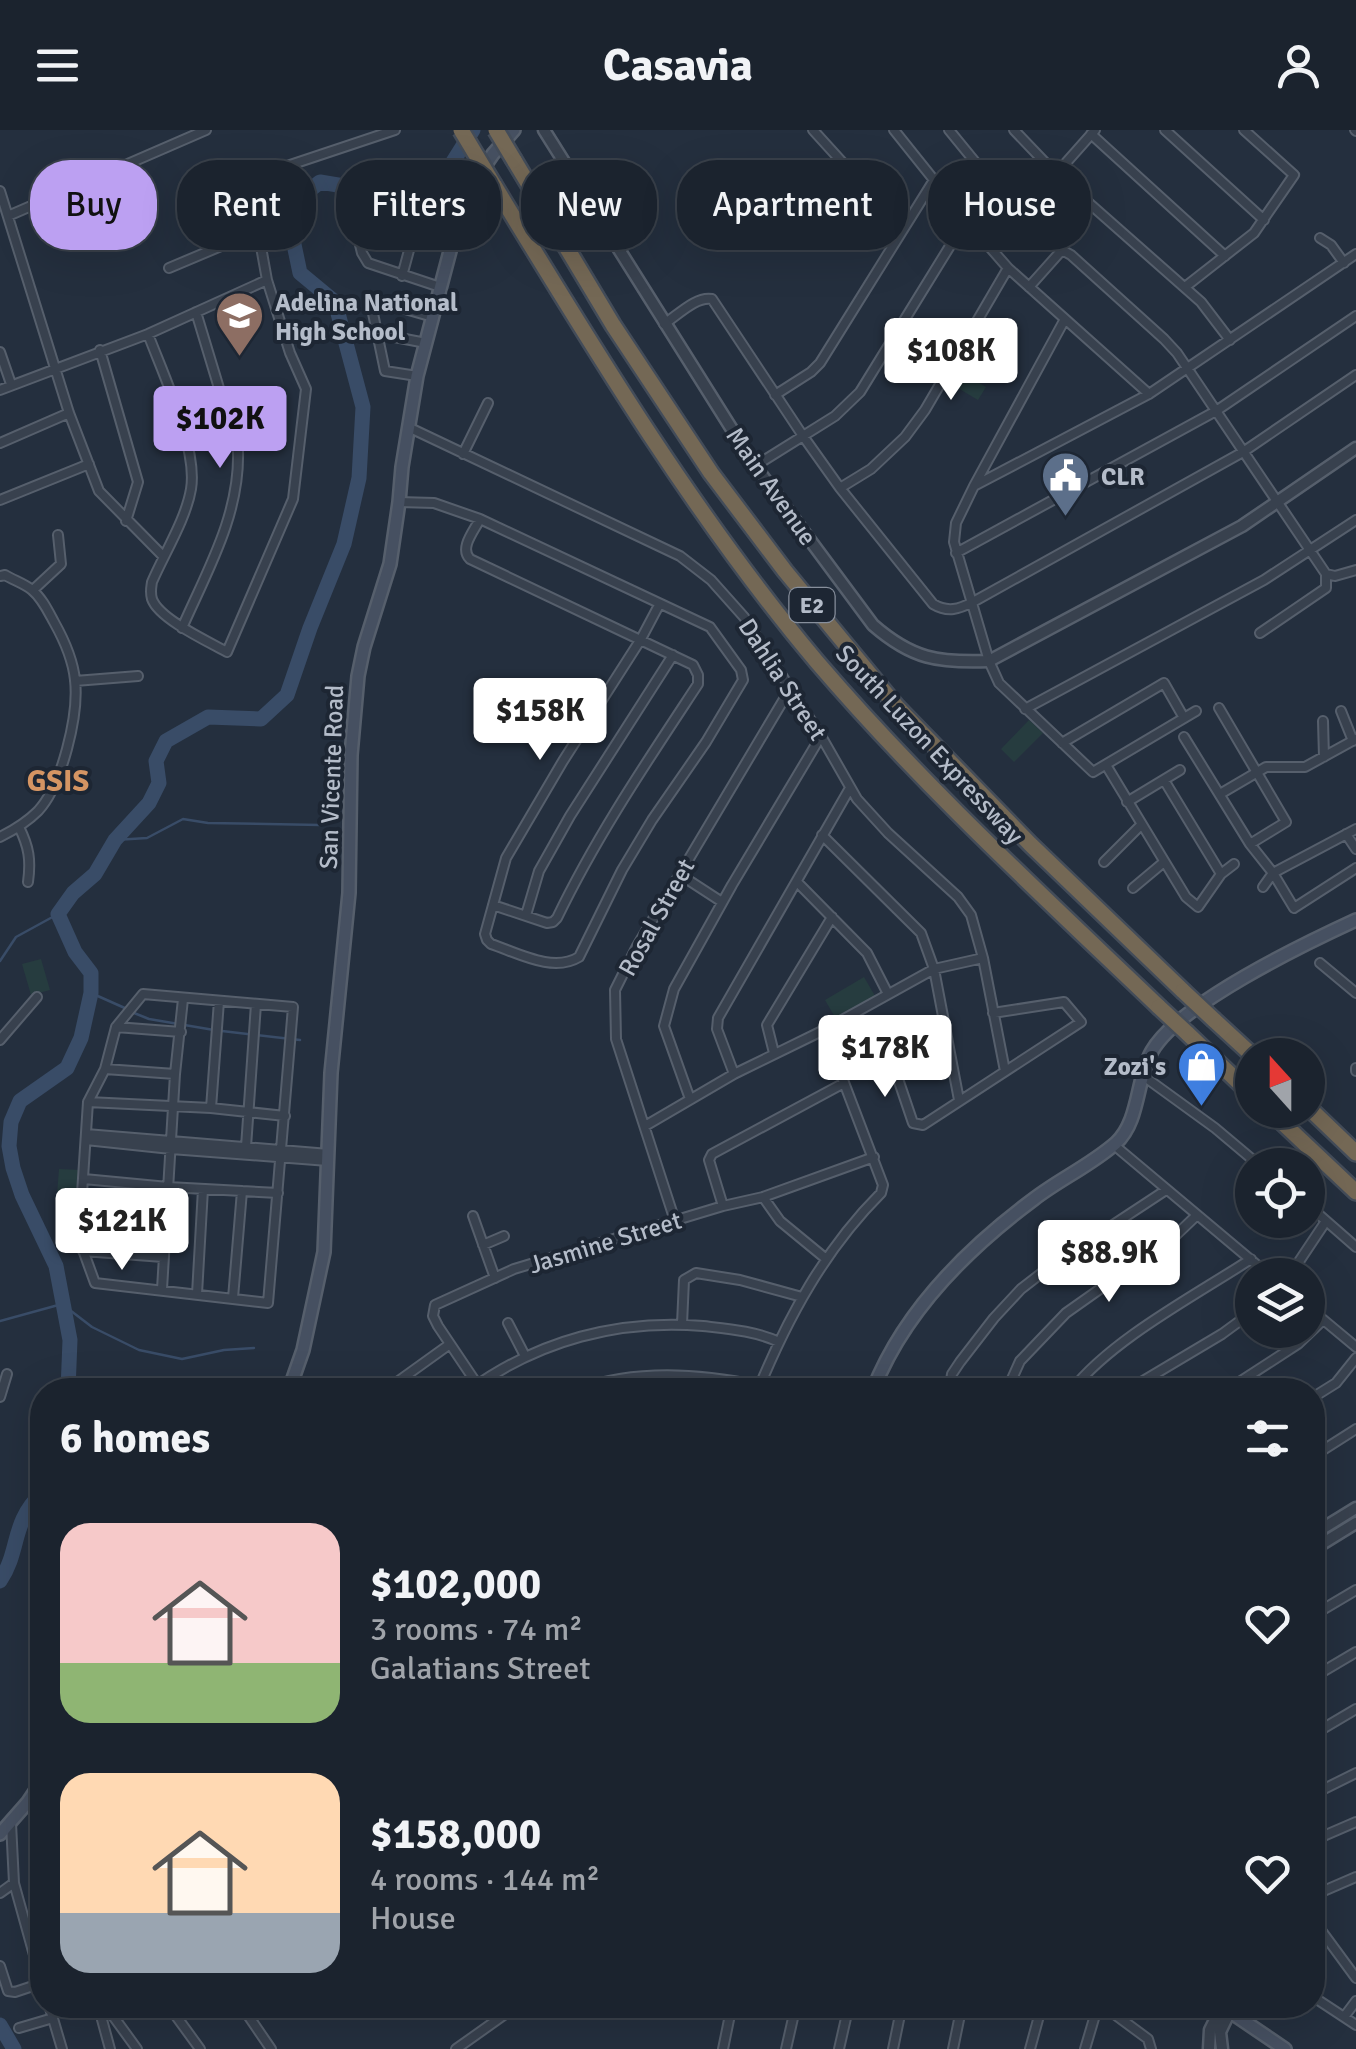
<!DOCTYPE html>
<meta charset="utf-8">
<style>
:root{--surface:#1b232e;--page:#242b36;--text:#f1f3f6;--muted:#a0a4aa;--line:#39404a;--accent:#bca0f2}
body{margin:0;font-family:Signika,sans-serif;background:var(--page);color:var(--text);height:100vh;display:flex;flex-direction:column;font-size:38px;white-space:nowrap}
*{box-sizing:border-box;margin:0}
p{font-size:32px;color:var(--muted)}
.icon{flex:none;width:55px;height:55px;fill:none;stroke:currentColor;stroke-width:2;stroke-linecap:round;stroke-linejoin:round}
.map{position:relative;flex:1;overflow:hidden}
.side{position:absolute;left:30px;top:1248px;width:1295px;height:640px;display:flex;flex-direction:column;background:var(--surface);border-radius:40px;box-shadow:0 10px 40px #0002,0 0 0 2px var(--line)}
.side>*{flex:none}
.guide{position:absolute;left:30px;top:30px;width:1298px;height:90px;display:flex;gap:20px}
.needle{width:65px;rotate:339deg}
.fabs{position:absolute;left:1235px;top:908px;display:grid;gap:20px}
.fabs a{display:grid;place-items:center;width:90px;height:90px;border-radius:50%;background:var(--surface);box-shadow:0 10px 40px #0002,0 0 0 2px var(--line);font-size:50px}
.price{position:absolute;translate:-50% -85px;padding:0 22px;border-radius:10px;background:#fff;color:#222;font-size:32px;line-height:65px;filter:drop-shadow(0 2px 5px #0008)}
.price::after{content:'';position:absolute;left:50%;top:60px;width:30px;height:22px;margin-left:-15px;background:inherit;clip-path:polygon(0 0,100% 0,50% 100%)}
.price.selected{background:var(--accent);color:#111}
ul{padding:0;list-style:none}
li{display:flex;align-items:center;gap:30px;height:250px;padding:0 30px}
li span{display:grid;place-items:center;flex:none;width:280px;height:200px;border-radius:30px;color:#555}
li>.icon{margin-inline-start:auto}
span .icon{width:120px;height:120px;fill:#fffc;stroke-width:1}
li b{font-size:42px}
h2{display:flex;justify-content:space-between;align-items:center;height:120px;padding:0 30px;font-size:42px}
.pill{padding:0 35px;border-radius:40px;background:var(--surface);box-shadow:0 10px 40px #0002,0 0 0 2px var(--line);font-size:35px;line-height:90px}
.pill.selected{background:var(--accent);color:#111}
header{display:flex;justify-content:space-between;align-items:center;height:130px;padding:0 30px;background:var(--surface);font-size:45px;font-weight:700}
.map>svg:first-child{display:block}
.green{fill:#263c3f}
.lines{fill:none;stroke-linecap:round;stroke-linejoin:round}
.stream{stroke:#394c67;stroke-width:2.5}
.river{stroke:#394c67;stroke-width:15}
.minor-casing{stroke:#565f6c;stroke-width:12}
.tertiary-casing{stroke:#565f6c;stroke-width:15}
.secondary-casing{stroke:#565f6c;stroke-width:16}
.motorway-casing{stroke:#434c59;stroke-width:20}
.minor{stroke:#38414e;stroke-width:8}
.tertiary{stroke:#38414e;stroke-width:10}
.secondary{stroke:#465061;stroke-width:11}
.motorway{stroke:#746855;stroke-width:15}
.motorway-bridge-casing{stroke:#434c59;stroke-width:20;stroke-linecap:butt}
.motorway-bridge{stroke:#746855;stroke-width:15}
.labels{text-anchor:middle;stroke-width:8;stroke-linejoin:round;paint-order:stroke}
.shield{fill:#1d2633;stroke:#878f9c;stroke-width:2.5}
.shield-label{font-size:22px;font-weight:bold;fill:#b4bcc9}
.poi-label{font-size:25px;font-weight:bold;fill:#b4bcc9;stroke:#1d2633;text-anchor:start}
.street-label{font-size:25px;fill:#b4bcc9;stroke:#1d2633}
.quarter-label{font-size:30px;font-weight:bold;fill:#d59563;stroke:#1d2633}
</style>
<header><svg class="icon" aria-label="menu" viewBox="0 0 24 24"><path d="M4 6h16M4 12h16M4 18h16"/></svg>Casavia<svg class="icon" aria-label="person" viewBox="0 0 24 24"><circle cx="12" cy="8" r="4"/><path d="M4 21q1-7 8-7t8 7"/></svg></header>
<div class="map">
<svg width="1356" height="1919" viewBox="0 0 1356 1919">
<rect width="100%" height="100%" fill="#242f3e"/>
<path class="green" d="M 959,241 L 986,257 L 978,270 L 951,254 Z
M 1029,590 L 1043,603 L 1014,632 L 1001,619 Z
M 41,829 L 50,860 L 31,865 L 22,834 Z
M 864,847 L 875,866 L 836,889 L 825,870 Z
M 59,1039 L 81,1040 L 77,1079 L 56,1077 Z"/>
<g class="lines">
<path class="stream" d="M 115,710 L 147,708 L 183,689 L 208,693 L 320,695
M 0,831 L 16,807 L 58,784
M 91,863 L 127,879
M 134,883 L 149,889 L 214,900
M 222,901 L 300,910
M 0,1191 L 62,1174 L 92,1197 L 139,1220 L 182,1229 L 224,1220 L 254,1218"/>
<path class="river" d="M 68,1260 L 70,1210 L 56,1136 L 22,1065 L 13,1038 L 9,1016 L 11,992 L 20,971 L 67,938 L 81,908 L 91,863 L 91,843 L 75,822 L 58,784 L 73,763 L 95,744 L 115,710 L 149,673 L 159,653 L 156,631 L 166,611 L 208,587 L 261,589 L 287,565 L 310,498 L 344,414 L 359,348 L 363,277 L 335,172 L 300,143 L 291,100 L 301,67 L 320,52 L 344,56 L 367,65 L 401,71 L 432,65 L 473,0
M 0,1451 C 21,1419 10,1394 42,1363
M 0,1895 L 14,1919"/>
<defs>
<path id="minor" d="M 813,0 L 902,98
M 894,0 L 966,90 L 1008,138 L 1149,264
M 949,0 L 1025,93
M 1014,0 L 1056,44 L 1201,172 L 1230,210
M 1165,0 L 1264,90
M 1355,0 L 1356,1
M 1091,4 L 1225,126
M 1056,44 L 1095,0
M 0,61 L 69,283 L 99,361 L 163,426
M 351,78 L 362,123 L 368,133 L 440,157
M 8,86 L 206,0
M 354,95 L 411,113
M 1320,108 L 1331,115 L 1344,133
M 169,138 L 233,111 L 231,86 L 253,73
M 402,146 L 417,91
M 1029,157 L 1062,120 L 1071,125 L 1164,209 L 1177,223 L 1326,444 L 1326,458 L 1260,503
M 1185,157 L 1254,103 L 1294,45 L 1244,0
M 1065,189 L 974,356 L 956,393 L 954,412 L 989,531 L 999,553 L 1093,642 L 1196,581
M 664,194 C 678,185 696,166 712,169 L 803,306 L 840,358 L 933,474 C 948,483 959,479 973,472 L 1243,322 L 1356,245
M 148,204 C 163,244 198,318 191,359 C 186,389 164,424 152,452 C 151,459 150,462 152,469 C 159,489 209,512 227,522 L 293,369 L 306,259 L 290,223 L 267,150 L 253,73 L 252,56 L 257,46 L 395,0
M 379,204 L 426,213
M 100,220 L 138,352 L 126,391
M 0,222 L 11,254
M 417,246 L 385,241 L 370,169 L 433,187
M 0,260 L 148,204 L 267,150
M 775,265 L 811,242 L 820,233 L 934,50
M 408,297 L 680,426 L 711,450 L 744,487 L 821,606 L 857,669 L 888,703 L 958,767 L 971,785 L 983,828 L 1005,941
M 0,313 L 69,283
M 463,324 L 488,273
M 755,336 L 835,286 L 860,262 L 966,90
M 974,356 L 1149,264 L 1356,124
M 840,358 L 871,339 L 905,307 L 925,280 L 1008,138
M 0,370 L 89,334
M 399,372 L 434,373 L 480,389 L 710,497 L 741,540 L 743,550 L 706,612 L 652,690 L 622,740 L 579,827 C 553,843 518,823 491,814 L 487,810 L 485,804 L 506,728 L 563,631 L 641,509 L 659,475
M 480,389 C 474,401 459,418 470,429 L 693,535 L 698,545 L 698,554 C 648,630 597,705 557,788 L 553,792 L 547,793 L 493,775
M 956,423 L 1216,281 L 1356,186
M 1326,444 L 1335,446 L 1356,440
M 0,446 L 5,445 C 13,450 25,454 32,460 C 42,468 48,481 54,492 C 63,508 73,530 75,550 C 79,585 62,655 38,681 C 27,692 14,700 0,707
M 33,460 L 61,434 L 58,405
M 182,498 C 207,441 240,385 238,321 L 196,182
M 75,551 L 138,546
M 1219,578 L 1286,692 L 1250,714
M 1025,579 L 1264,450 L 1356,390
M 1341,581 L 1353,611
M 1323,591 L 1324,627
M 1184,607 L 1250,714 L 1273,743 L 1294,778 L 1356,738
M 1062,613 L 1164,553 L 1184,588
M 1106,635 L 1186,767 L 1198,777 L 1221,744 L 1234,734
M 1164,650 L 1221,744
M 1220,664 L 1266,637 L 1305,637 L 1356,609
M 1127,672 L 1180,640
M 19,697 C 29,717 31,730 28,752
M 1346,704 L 1356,719
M 822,705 L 921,803 L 934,839 L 959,970
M 1104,732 L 1141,695
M 679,744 L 722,772
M 797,752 L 867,823 L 888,864
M 1263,757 L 1273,743 L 1356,699
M 1133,758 L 1164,732
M 526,785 L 539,741 L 570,686 L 673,525
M 1320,833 L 1356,863
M 143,864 L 293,877 L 268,1173 L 95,1153 L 79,1109 L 88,972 L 105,939 L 116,897 Z
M 943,894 L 894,924 L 893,934 L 913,993 L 923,995 L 1081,892 L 1064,872 L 993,883
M 116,897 L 181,902
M 0,910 L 37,867
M 774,923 L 767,895 L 832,787
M 1356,938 L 1356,941
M 105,939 L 175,944
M 734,944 L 717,899 L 718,888 L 850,658
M 1142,945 L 1215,998 L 1259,1035
M 690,969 L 664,896 L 674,859 L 732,755 L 821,606
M 88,972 L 211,978 L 285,986
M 211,978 L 219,871
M 645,996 L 734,944 L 824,900 L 934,839 L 983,828
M 86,1004 L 329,1024
M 86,1010 L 171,1019 L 328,1031
M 1114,1015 L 1269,1145
M 246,1017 L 256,874
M 84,1049 L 168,1057 L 278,1063
M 763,1067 L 780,1091 L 825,1128
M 1308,1075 L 1356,1117
M 723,1076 L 709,1030 L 712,1024 L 844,953
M 80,1085 L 165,1093
M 473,1086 L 495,1148
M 675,1091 L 616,909 L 615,860 L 637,816 L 790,559
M 483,1115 L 504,1106
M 83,1121 L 163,1127
M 1290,1145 L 1326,1091
M 162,1159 L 175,944 L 183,869
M 197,1164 L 203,1059
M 233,1168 L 242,1061
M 1308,1177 L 1356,1217
M 508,1193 L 525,1226
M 682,1194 L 684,1150 L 696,1143 L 740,1150 L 802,1167
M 386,1260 L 450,1214
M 470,1260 C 539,1210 619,1189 703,1196 C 729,1199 755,1201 779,1212
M 481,1260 L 438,1196 L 433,1186 L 435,1175 L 514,1139 L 723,1076 L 763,1067 L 874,1027
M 576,1260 C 636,1239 698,1243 760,1256
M 758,1260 C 788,1187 825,1119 881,1063 L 883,1055 L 824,900
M 960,1260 L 950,1257 L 952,1244 L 960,1232 L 994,1188 L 1021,1159 L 1052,1135 L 1166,1060
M 1007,1260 L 1020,1231 L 1066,1183 L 1175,1106 L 1197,1085
M 1072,1260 C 1112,1209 1196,1165 1251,1129
M 1128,1260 L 1222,1204 L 1252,1182
M 1227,1260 L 1298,1214 L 1323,1190
M 0,1267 L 7,1244
M 1312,1268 L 1336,1253 L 1356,1228
M 1312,1327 L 1356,1299
M 1312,1486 L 1356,1460
M 1312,1548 L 1356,1522
M 1312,1605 L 1356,1579
M 1312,1665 L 1356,1643
M 11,1693 L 14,1753 L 42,1854
M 1312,1711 L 1356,1692
M 0,1763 L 14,1753
M 1312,1766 L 1356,1747
M 1312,1788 L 1356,1848
M 0,1836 L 8,1861 L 15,1862 L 42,1853
M 1312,1866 L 1356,1895
M 49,1875 L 62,1919
M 98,1875 L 110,1919
M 105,1875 L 137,1919
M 168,1875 L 200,1919
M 241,1875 L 271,1919
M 712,1875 L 732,1880
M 1102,1875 L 1148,1909 L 1151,1919
M 1344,1887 L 1356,1871
M 19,1898 L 53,1888
M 456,1919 L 518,1875
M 723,1919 L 732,1875
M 786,1919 L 796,1875
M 839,1919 L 849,1875
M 893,1919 L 902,1875
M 953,1919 L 962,1875
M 1030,1919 L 1042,1875
M 1085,1919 L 1098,1875"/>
<path id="tertiary" d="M 544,0 L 755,336 L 873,495 C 912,529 938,533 989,531 L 1242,396 L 1356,318
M 1312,1405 L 1356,1378
M 1312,1420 L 1356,1393
M 1209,1919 L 1210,1900 L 1222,1876
M 1222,1919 L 1220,1902 L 1230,1881"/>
<path id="secondary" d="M 289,1260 L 303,1220 L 324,1122 L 331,943 L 349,763 L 351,625 L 358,546 L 364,517 L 390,434 L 399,372 L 402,337 L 417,246 L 458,91 L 473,53 L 493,24 L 514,0
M 873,1260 C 903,1183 968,1118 1034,1069 C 1060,1049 1091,1035 1116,1013 C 1140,991 1136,949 1152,921 C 1179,874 1304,814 1356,790
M 0,1704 L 28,1672 L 42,1651
M 1220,1875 L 1285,1919"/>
<path id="motorway" d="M 514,30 L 613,195 L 711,343 L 785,441 L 897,577 L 1030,714 L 1183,861
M 494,55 C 592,216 695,387 817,532 C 922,655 1042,765 1159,877
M 1214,890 L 1252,925
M 1187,903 L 1252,965
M 1308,977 L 1356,1023
M 1269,980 L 1356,1062"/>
</defs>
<use href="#minor" class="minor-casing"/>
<use href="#tertiary" class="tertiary-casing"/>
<use href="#secondary" class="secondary-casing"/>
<use href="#motorway" class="motorway-casing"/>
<use href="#minor" class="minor"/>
<use href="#tertiary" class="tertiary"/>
<use href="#secondary" class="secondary"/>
<use href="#motorway" class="motorway"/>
<defs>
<path id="motorway-bridge" d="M 461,0 L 494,55
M 496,0 L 514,30
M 1183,861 L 1214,890
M 1159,877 L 1187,903"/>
</defs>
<use href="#motorway-bridge" class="motorway-bridge-casing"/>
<use href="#motorway-bridge" class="motorway-bridge"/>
</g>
<defs>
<symbol id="school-pin" viewBox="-11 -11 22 30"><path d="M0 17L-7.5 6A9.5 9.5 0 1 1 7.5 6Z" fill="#8d6e63" stroke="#1d2633"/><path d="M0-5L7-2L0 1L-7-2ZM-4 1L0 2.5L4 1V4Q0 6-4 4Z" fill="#fff"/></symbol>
<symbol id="civic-pin" viewBox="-11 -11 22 30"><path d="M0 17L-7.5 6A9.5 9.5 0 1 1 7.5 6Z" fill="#5c6f8a" stroke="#1d2633"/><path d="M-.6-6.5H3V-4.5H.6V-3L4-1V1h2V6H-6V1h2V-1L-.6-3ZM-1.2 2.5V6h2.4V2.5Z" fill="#fff"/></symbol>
<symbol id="shop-pin" viewBox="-11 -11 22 30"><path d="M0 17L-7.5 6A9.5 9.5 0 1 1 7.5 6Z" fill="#3f7fe0" stroke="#1d2633"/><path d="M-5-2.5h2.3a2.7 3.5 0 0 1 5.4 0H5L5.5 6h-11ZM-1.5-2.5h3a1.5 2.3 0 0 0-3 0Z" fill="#fff"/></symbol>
</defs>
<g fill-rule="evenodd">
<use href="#school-pin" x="212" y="158" width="55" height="75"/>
<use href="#civic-pin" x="1038" y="318" width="55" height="75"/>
<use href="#shop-pin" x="1174" y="908" width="55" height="75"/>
</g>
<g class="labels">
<rect class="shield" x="789.5" y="458" width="45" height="34" rx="8"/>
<g class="shield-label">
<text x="812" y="483">E2</text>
</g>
<g class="poi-label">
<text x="275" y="181">Adelina National<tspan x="275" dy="29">High School</tspan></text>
<text x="1101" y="355">CLR</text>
<text x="1166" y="945" text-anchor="end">Zozi's</text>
</g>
<g class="street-label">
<text transform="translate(772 356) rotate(55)" y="9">Main Avenue</text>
<text transform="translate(783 549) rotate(57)" y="9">Dahlia Street</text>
<text transform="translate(930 614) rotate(47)" y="9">South Luzon Expressway</text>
<text transform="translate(331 647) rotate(-88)" y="9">San Vicente Road</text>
<text transform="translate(656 787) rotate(-61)" y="9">Rosal Street</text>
<text transform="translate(605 1112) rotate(-17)" y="9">Jasmine Street</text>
</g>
<g class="quarter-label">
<text x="58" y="661">GSIS</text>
</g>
</g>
</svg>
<div class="fabs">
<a><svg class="needle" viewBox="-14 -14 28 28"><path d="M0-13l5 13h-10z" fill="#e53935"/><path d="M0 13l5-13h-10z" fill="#a0a4aa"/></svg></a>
<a><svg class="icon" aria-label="locate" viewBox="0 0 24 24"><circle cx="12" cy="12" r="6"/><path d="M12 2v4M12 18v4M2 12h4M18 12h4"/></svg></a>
<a><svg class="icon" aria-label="layers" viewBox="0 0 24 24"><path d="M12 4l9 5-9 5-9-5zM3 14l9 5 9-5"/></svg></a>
</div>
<b class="price" style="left:951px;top:273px">$108K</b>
<b class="price selected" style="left:220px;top:341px">$102K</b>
<b class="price" style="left:540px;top:633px">$158K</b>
<b class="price" style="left:885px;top:970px">$178K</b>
<b class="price" style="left:122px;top:1143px">$121K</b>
<b class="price" style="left:1109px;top:1175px">$88.9K</b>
<div class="guide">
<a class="pill selected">Buy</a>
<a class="pill">Rent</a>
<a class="pill">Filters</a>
<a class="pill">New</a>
<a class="pill">Apartment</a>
<a class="pill">House</a>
</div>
<section class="side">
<h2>6 homes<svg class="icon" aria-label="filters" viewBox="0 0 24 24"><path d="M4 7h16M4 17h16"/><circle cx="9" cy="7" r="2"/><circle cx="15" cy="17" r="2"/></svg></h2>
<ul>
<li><span style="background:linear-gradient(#f6c9c9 70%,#8fb573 0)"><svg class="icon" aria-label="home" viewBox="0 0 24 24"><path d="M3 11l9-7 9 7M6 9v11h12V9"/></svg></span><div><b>$102,000</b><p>3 rooms · 74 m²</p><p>Galatians Street</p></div><svg class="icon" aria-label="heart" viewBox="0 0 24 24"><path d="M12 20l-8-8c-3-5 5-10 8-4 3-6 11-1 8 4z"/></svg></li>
<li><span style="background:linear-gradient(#ffd9b3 70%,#9aa5b1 0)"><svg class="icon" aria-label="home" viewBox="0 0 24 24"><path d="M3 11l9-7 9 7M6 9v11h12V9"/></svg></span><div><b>$158,000</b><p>4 rooms · 144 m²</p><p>House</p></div><svg class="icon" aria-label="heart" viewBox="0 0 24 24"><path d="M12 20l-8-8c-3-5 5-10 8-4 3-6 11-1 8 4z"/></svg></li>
</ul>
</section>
</div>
